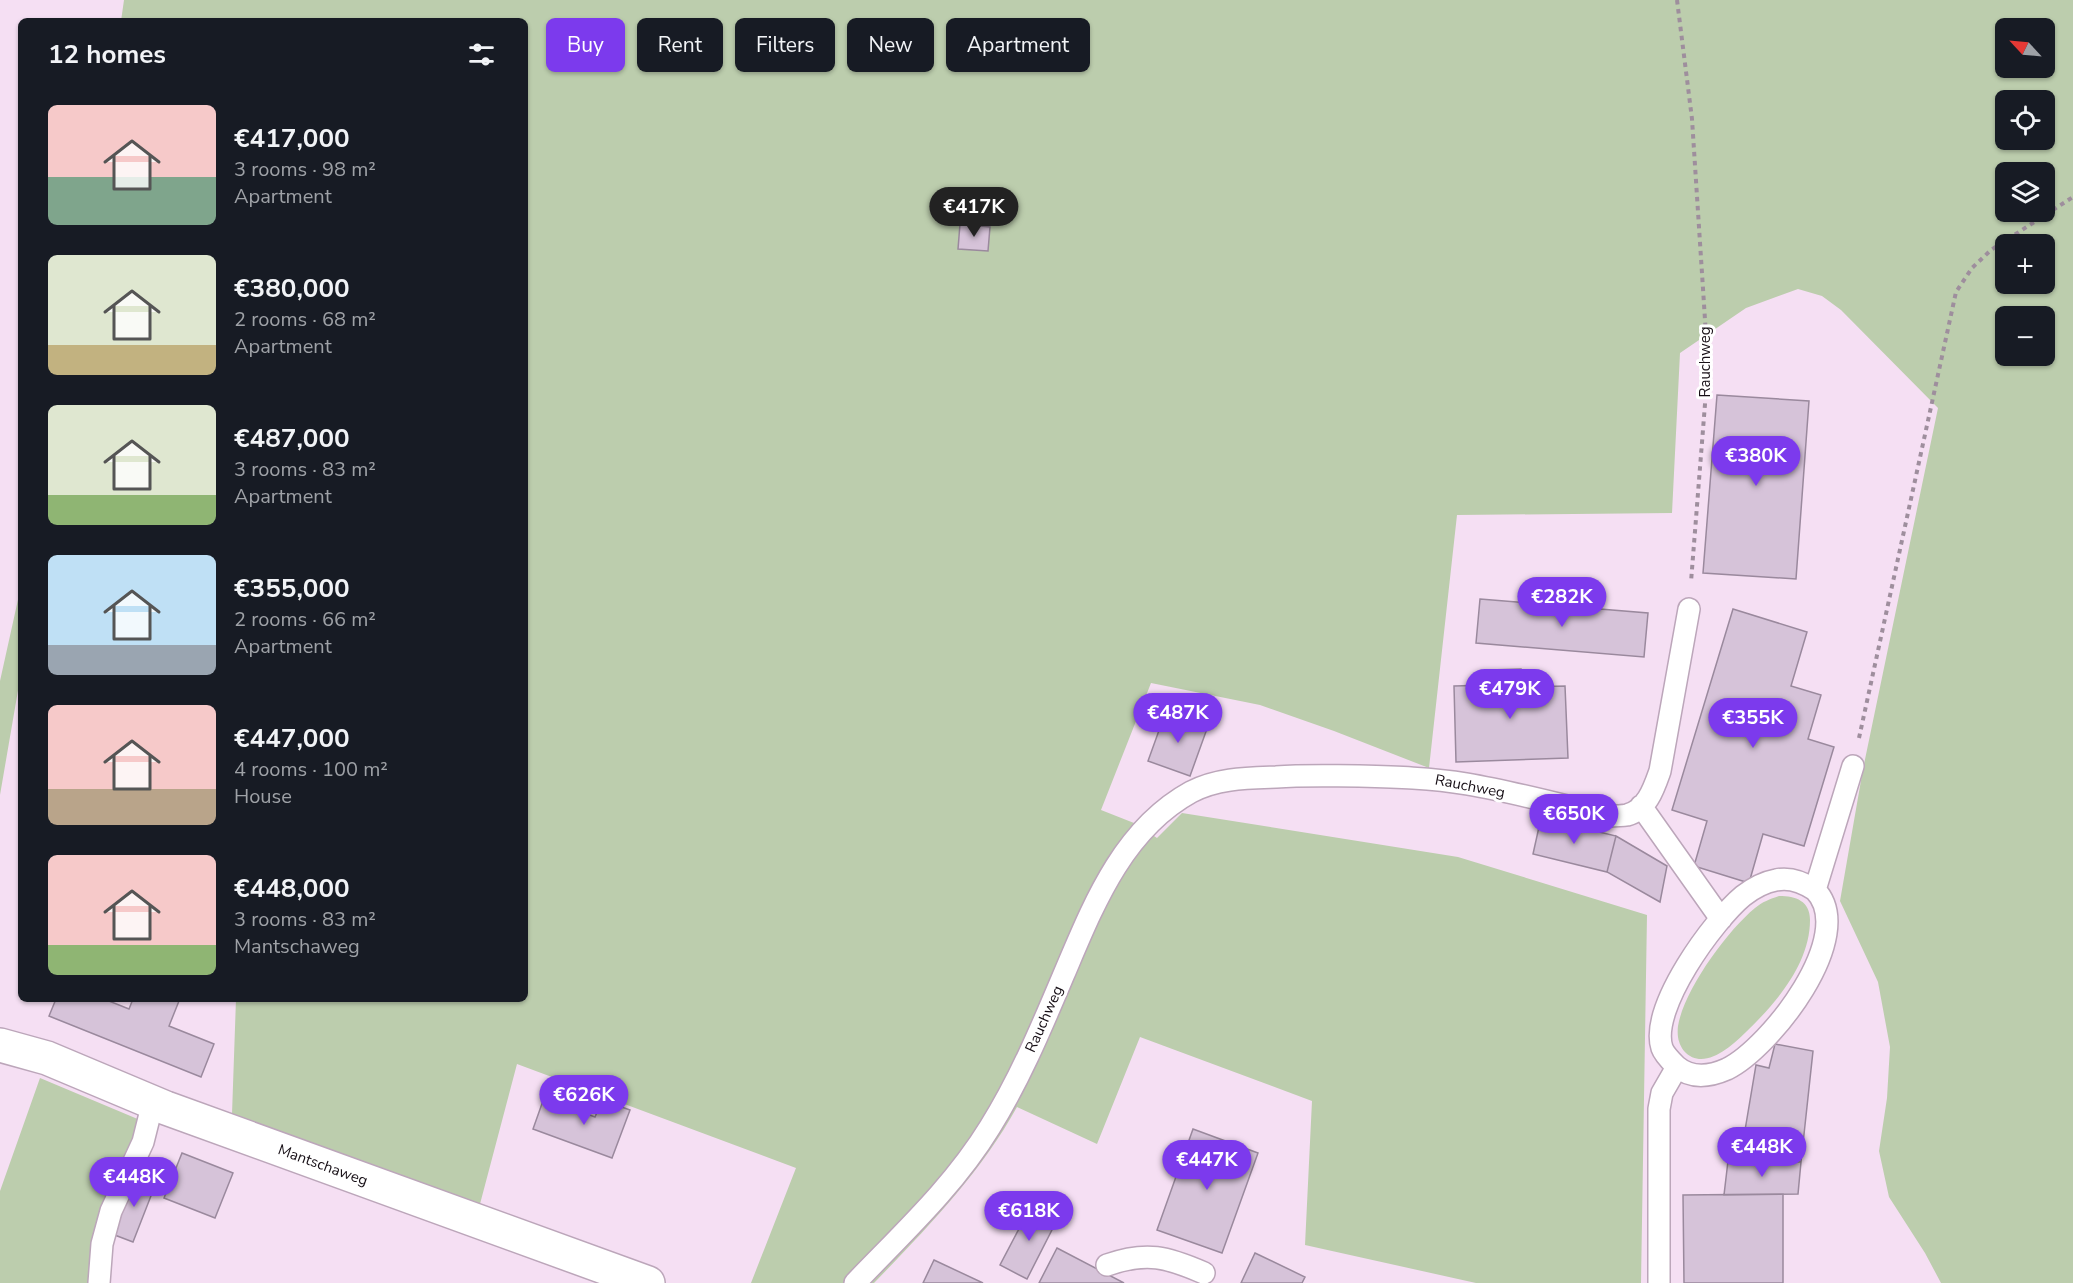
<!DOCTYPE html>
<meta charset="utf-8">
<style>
:root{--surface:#171b24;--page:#242831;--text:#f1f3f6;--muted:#9ea1a6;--accent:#7c3aed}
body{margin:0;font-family:"Nunito Sans",sans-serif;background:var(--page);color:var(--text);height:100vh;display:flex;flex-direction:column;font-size:22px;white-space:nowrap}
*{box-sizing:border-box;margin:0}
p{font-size:20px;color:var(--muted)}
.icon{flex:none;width:33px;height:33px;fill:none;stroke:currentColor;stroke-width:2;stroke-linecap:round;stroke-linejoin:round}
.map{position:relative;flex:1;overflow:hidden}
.drawer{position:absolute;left:18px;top:18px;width:510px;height:984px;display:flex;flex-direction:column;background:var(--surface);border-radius:9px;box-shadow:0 2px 4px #0004}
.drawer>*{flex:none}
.hud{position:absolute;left:546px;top:18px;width:570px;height:54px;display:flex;gap:12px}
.needle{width:39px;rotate:296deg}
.fabs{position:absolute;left:1995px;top:18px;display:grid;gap:12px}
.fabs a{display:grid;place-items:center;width:60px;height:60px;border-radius:9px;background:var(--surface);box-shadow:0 2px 4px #0004;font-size:30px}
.price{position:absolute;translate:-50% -51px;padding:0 14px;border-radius:21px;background:var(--accent);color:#fff;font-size:20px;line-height:39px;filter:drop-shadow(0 2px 3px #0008)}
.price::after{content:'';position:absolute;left:50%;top:36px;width:18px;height:14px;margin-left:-9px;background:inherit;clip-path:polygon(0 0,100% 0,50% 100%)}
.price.on{background:#222;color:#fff}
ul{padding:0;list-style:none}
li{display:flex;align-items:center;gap:18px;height:150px;padding:0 30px}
li span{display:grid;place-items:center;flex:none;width:168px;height:120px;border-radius:9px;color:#555}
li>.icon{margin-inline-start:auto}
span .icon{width:72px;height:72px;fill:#fffc;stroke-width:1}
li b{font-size:26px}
h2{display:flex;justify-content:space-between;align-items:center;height:72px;padding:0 30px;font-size:26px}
.pill{padding:0 21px;border-radius:9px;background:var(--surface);box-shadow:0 2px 4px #0004;font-size:21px;line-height:54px}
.pill.on{background:var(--accent);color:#fff}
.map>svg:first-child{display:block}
.green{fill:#bccdad;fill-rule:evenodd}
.building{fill:#d6c3d9;stroke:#9a899d;stroke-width:1.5}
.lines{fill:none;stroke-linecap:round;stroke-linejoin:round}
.lane-casing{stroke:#bca6ba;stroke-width:24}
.secondary-casing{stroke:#bca6ba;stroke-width:36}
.path{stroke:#9e8e9d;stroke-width:4;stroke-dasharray:4.5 4.5;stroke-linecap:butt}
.lane{stroke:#fff;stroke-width:21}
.secondary{stroke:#fff;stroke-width:33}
.labels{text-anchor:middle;stroke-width:6;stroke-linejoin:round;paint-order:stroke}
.street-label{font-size:15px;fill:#160e15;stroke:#fff}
</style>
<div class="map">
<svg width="2073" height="1283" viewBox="0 0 2073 1283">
<rect width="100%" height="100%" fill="#f5dff3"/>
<path class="green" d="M 124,0 L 2073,0 L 2073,1283 L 1941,1283 L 1925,1253 L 1889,1197 L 1879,1151 L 1887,1098 L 1890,1047 L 1878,982 L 1840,901 L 1863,769 L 1938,408 L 1841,310 L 1822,296 L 1798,289 L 1746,308 L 1680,353 L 1672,513 L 1457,515 L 1429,768 L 1334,731 L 1260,705 L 1151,683 L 1101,810 L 1134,823 L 1157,838 L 1182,813 L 1458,857 L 1647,915 L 1641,1283 L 1476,1283 L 1305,1245 L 1312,1101 L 1140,1037 L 1097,1144 L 1017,1107 C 980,1174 927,1228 874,1283 L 751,1283 L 796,1168 L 517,1064 L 480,1204 L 232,1114 L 236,999 L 525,999 L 525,21 L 121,21 ZM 2006,28 L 2044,28 L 2044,68 L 2006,68 ZM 2006,100 L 2044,100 L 2044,140 L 2006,140 ZM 2006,172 L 2044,172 L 2044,212 L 2006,212 ZM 2006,244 L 2044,244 L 2044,284 L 2006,284 ZM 2006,316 L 2044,316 L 2044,356 L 2006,356 Z
M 21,586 L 21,673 L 0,795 L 0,681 Z
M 1779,896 C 1796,896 1810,901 1810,920 C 1810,964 1776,1003 1746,1032 C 1731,1047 1703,1072 1684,1051 C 1678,1043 1677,1035 1678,1026 C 1684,990 1727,931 1755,908 C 1762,902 1770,899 1779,896 Z
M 40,1078 L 140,1120 L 90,1283 L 0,1283 L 0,1191 Z"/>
<path class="building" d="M 960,224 L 990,227 L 988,251 L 958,249 Z
M 1717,395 L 1809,401 L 1796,579 L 1703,573 Z
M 1480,599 L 1648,613 L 1644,657 L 1476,643 Z
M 1733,609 L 1807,632 L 1791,686 L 1821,695 L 1808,739 L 1834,747 L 1804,846 L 1763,834 L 1749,883 L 1694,866 L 1707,821 L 1672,810 Z
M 1521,669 L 1522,687 L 1565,686 L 1568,758 L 1456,762 L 1454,686 L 1491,685 L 1490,670 Z
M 1166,711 L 1208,726 L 1190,776 L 1148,761 Z
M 1541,818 L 1616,836 L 1607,872 L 1533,854 Z
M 1616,836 L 1667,866 L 1660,902 L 1607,872 Z
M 56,999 L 104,999 L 129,1009 L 133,999 L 173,999 L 179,1001 L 169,1026 L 214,1044 L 201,1077 L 49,1016 Z
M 1775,1044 L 1813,1051 L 1801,1162 L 1728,1161 L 1731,1147 L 1742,1148 L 1756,1065 L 1769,1068 Z
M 544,1098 L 595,1117 L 602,1100 L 630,1110 L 612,1158 L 533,1129 Z
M 1193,1129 L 1258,1153 L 1222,1253 L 1157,1230 Z
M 182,1153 L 233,1173 L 215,1218 L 164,1198 Z
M 1728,1161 L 1801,1162 L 1798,1194 L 1724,1195 Z
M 134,1175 L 156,1183 L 133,1242 L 112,1234 Z
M 1783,1194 L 1783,1283 L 1684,1283 L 1683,1195 Z
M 1032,1204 L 1058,1218 L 1027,1279 L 1000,1265 Z
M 1057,1248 L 1124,1283 L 1039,1283 Z
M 1255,1253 L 1305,1277 L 1302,1283 L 1241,1283 Z
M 934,1260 L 983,1283 L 923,1283 Z"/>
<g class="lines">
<defs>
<path id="lane" d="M 1641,806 L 1721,919
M 1815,890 C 1803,882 1790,877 1776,880 C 1765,882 1752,889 1743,896 C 1714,920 1649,1008 1662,1048 C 1664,1054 1671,1061 1676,1066 C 1691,1079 1709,1077 1727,1069 C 1770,1048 1859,935 1815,890 L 1853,766
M 1107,1265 C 1147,1251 1167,1257 1204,1273
M 99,1283 L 102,1244 L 111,1211 L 143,1142 L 153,1102
M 855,1283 C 902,1234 954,1186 990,1127 C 1020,1079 1042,1026 1064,974 C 1093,906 1122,830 1191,792 C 1217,778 1248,778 1276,777 C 1304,775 1331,776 1359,776 C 1395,777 1431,778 1467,784 C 1514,792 1561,805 1608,816 C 1614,816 1621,816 1627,815 C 1647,810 1654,788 1660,771 L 1689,609
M 1659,1283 L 1659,1109 L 1662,1093 L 1677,1067"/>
<path id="secondary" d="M 0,1045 L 47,1058 L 166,1108 L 648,1283"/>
</defs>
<use href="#lane" class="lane-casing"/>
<use href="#secondary" class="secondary-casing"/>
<path class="path" d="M 1677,0 L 1692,119 L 1708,366 L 1691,582
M 1859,738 L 1956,292 L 1972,268 L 1991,250 L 2073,197"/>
<use href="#lane" class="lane"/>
<use href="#secondary" class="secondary"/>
</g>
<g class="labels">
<g class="street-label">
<text transform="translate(1705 362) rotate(-90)" y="5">Rauchweg</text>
<text transform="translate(1470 786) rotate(11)" y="5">Rauchweg</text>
<text transform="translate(1044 1019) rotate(-66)" y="5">Rauchweg</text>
<text transform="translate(323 1165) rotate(20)" y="5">Mantschaweg</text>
</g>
</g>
</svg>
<div class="fabs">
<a><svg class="needle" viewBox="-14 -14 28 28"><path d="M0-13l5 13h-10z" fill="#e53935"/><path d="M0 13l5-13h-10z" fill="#9ea1a6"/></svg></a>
<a><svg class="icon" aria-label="locate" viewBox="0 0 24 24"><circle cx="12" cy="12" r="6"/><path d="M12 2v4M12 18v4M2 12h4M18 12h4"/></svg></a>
<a><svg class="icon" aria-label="layers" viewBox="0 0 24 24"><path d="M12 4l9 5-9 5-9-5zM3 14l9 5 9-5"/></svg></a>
<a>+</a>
<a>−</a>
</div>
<b class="price on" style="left:974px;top:238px">€417K</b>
<b class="price" style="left:1756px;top:487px">€380K</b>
<b class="price" style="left:1562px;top:628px">€282K</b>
<b class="price" style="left:1510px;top:720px">€479K</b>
<b class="price" style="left:1178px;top:744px">€487K</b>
<b class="price" style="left:1753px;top:749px">€355K</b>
<b class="price" style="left:1574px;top:845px">€650K</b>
<b class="price" style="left:584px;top:1126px">€626K</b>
<b class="price" style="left:1762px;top:1178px">€448K</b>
<b class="price" style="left:1207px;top:1191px">€447K</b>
<b class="price" style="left:134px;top:1208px">€448K</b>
<b class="price" style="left:1029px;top:1242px">€618K</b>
<div class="hud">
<a class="pill on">Buy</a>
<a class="pill">Rent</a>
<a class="pill">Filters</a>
<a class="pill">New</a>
<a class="pill">Apartment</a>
</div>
<section class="drawer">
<h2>12 homes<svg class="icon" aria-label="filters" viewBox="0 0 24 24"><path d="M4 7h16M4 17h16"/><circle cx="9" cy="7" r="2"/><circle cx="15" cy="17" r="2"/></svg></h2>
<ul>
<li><span style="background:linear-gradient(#f6c9c9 60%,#7fa58c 0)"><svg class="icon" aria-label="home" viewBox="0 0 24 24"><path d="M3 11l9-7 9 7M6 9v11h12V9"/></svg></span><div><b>€417,000</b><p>3 rooms · 98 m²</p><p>Apartment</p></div></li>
<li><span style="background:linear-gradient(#dfe7d0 75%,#c2b280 0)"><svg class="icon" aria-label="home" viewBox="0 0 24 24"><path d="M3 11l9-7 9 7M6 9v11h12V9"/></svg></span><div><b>€380,000</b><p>2 rooms · 68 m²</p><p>Apartment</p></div></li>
<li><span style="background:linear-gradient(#dfe7d0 75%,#8fb573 0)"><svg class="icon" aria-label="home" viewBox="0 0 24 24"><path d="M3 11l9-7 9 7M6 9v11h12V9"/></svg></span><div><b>€487,000</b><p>3 rooms · 83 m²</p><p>Apartment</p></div></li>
<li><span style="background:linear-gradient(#bfe0f5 75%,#9aa5b1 0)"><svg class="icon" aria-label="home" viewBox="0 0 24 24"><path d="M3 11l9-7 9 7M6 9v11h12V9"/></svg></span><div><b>€355,000</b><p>2 rooms · 66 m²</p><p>Apartment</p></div></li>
<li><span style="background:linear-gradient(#f6c9c9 70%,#b9a48a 0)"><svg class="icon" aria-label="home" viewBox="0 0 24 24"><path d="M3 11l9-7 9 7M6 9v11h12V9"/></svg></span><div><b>€447,000</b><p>4 rooms · 100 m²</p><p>House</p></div></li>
<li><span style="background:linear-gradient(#f6c9c9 75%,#8fb573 0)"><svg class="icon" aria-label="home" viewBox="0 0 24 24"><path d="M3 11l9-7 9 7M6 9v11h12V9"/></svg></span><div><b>€448,000</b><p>3 rooms · 83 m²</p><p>Mantschaweg</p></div></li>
</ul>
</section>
</div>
